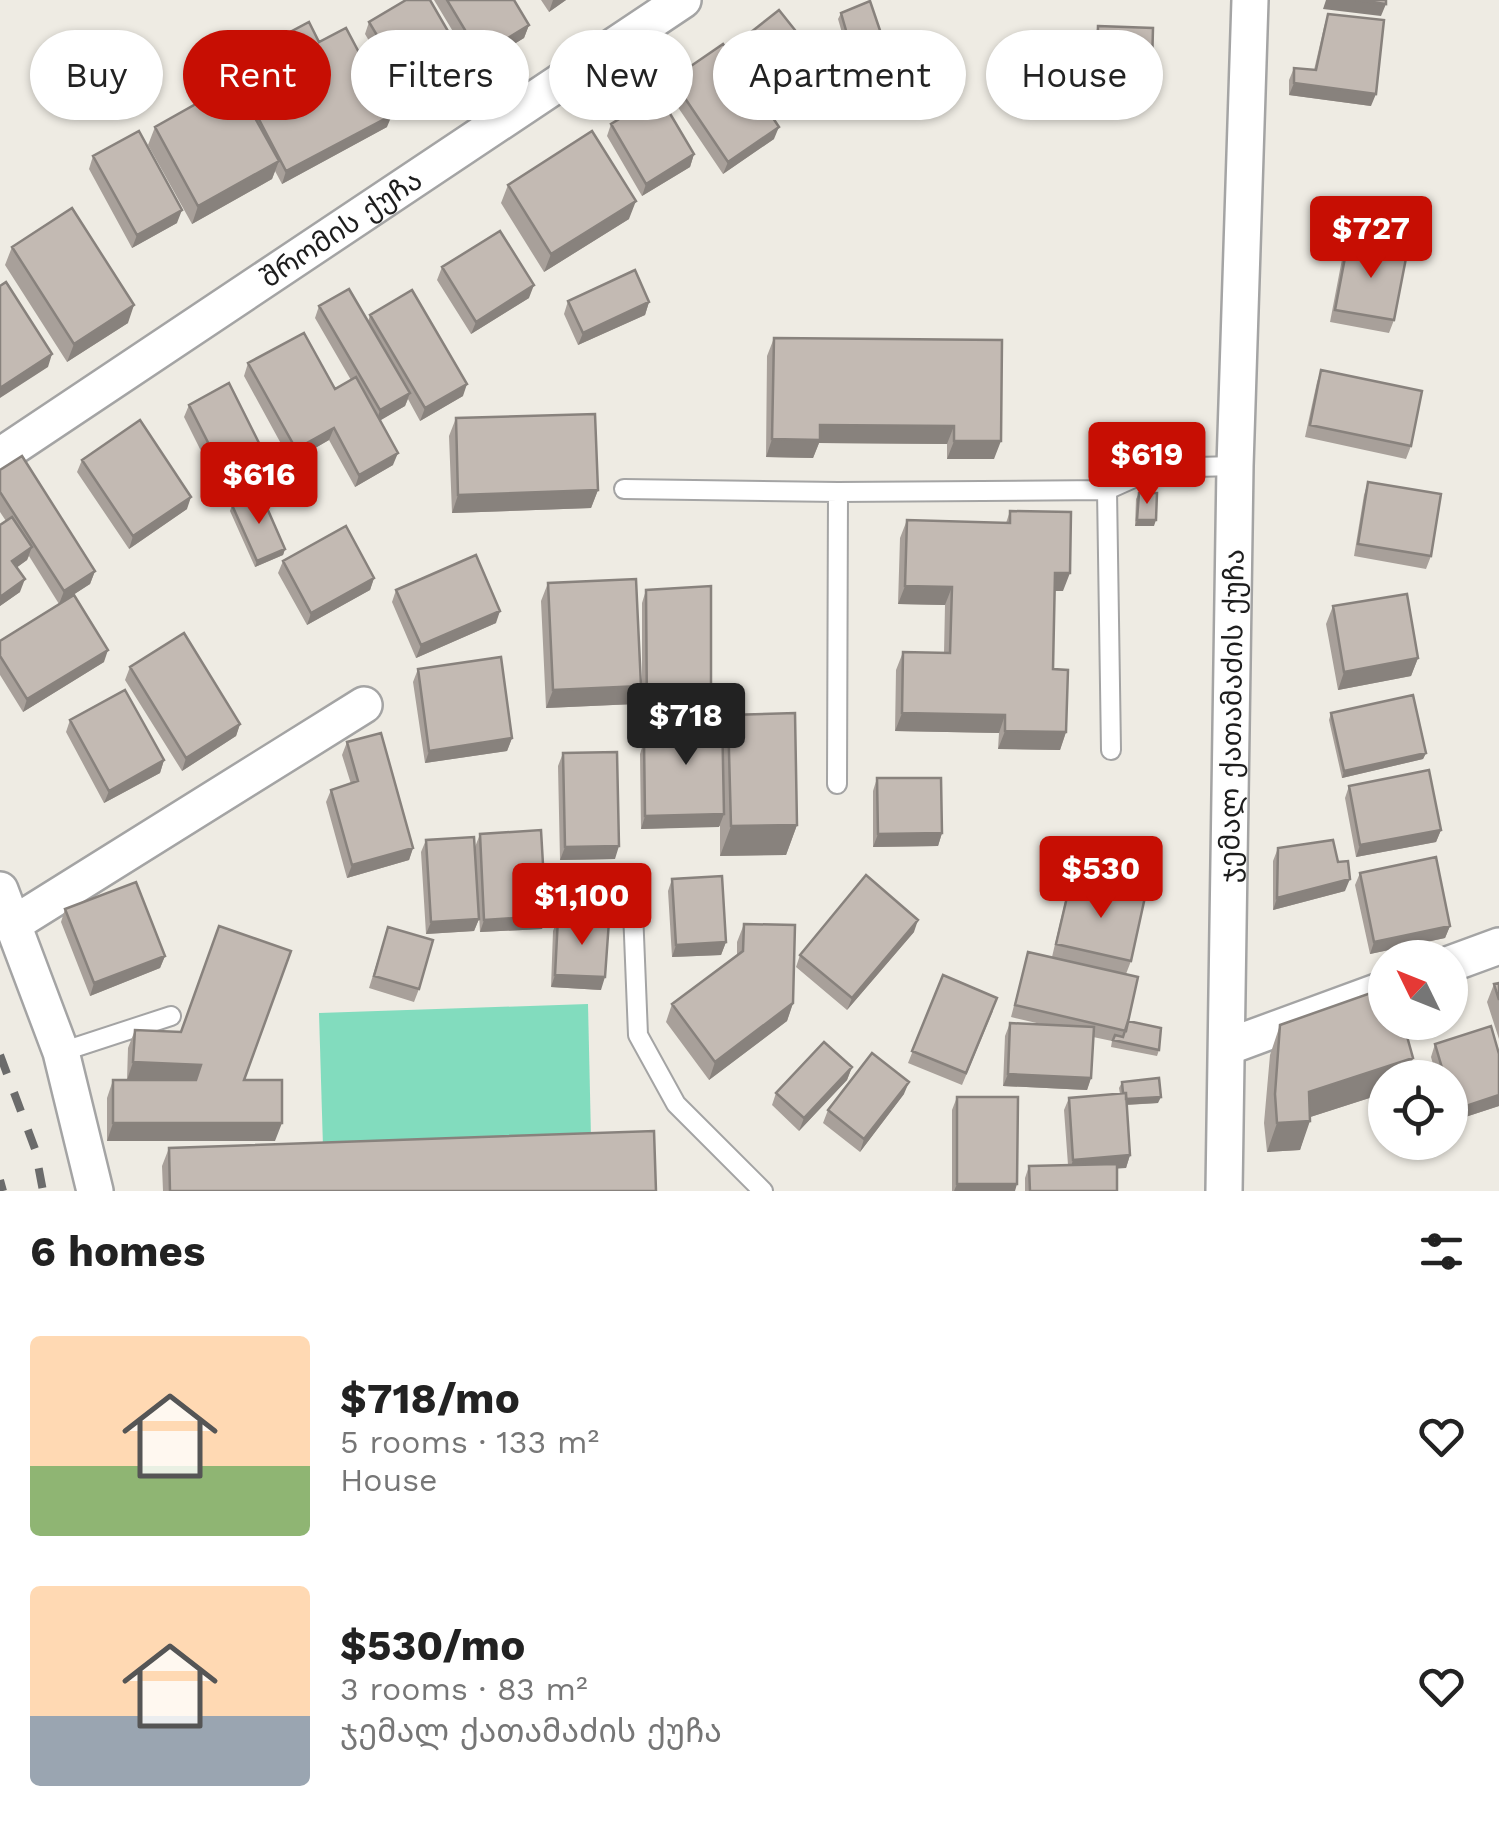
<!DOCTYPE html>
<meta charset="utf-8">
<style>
:root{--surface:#fff;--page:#f2f2f2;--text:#222;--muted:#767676;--accent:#c70e03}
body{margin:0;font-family:"Work Sans","Noto Sans Georgian",sans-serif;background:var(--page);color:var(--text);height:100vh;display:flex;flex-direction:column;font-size:38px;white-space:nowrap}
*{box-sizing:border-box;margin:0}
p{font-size:32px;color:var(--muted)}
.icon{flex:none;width:55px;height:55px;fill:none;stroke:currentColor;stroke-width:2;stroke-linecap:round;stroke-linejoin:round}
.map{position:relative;height:1191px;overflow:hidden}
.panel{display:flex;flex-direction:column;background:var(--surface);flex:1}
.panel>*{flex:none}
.guide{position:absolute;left:30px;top:30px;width:1440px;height:90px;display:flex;gap:20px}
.needle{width:65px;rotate:313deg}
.tools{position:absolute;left:1368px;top:940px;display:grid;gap:20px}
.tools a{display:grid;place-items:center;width:100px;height:100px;border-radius:50%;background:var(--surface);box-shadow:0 2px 8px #0004;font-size:50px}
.price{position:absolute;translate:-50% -85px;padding:0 22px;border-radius:10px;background:var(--accent);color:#fff;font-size:32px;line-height:65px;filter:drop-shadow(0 2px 5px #0008)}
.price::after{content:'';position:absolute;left:50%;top:60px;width:30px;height:22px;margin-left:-15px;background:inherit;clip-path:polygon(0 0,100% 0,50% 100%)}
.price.on{background:#222;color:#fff}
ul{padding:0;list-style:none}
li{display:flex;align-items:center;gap:30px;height:250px;padding:0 30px}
li span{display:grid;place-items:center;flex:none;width:280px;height:200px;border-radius:10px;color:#555}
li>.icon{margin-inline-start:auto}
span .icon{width:120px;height:120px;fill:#fffc;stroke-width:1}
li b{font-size:42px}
h2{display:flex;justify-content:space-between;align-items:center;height:120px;padding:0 30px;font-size:42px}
.chip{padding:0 35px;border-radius:45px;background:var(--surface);box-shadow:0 2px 8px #0004;font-size:35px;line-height:90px}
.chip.on{background:var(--accent);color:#fff}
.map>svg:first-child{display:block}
.pitch{fill:#82dcbe}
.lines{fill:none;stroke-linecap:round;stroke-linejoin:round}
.lane-casing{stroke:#a4a4a4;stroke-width:22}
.street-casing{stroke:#a4a4a4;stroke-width:40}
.lane{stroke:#fff;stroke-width:18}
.street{stroke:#fff;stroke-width:35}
.rail{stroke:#6b6b6b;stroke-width:8;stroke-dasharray:20 20;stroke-linecap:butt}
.wall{fill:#a8a09a}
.shaded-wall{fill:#88827d}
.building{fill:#c3bab3;stroke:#88827d;stroke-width:2.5}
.labels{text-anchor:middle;stroke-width:8;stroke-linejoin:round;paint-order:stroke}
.street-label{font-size:28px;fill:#1d1d1d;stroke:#fff}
</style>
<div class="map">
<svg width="1499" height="1191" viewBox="0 0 1499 1191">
<rect width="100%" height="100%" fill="#eeebe3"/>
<path class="pitch" d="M 588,1004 L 591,1138 L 323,1147 L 319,1013 Z"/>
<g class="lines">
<defs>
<path id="lane" d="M 624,489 L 838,492
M 1107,490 L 1111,750
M 837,784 L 838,492 L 1107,490 L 1156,468 L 1235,466
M 632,886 L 638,1035 L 676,1104 L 763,1191
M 61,1052 L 171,1016"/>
<g id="street">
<path id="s1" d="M 0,456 L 683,0"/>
<path d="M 0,890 L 61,1052 L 95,1191"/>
<path d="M 15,923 L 364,705"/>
<path d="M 1450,964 L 1499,946"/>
<path d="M 1227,1047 L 1385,989"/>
<path id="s2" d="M 1224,1191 L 1235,466 L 1250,0"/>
</g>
</defs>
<use href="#lane" class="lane-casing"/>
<use href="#street" class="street-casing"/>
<use href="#lane" class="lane"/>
<use href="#street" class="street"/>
<path class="rail" d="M 0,1055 L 35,1149 L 43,1191
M 0,1180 L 3,1191"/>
</g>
<path class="wall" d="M 434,0 L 514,0 L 529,25 L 524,38 L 475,68 Z
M 541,0 L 566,0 L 549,12 Z
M 841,13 L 888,54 L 885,60 L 851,64 L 838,19 Z
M 1328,14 L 1371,106 L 1289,95 L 1289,80 L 1294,68 L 1314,70 L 1324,27 Z
M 369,22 L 463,57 L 458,70 L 405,102 L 365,34 Z
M 1098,26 L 1147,80 L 1093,78 L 1094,38 Z
M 741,40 L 817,77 L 779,107 L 737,53 Z
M 319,42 L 387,127 L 282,184 L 275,171 L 272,179 L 192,224 L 148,145 L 155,127 L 230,85 L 226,76 L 230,64 Z
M 672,79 L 774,139 L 723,174 L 667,91 Z
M 611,124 L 694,154 L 690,167 L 642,196 L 607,136 Z
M 93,156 L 177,223 L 132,248 L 89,169 Z
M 508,185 L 629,219 L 544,272 L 501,203 Z
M 1348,242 L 1394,320 L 1389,333 L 1330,322 L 1343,254 Z
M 12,247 L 128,323 L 67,362 L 5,265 Z
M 442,267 L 529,298 L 471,334 L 437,280 Z
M 568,301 L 649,302 L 645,315 L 578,345 L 564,314 Z
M 319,306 L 368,322 L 370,315 L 463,396 L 420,421 L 408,399 L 405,406 L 380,420 L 393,465 L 355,487 L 329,440 L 291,462 L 244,376 L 248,363 L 335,389 L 351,380 L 315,318 Z
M 774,338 L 1002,340 L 994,459 L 947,459 L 947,444 L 819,443 L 813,458 L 766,457 L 767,356 Z
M 1321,370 L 1411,446 L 1406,459 L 1305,437 L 1317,382 Z
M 189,405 L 262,449 L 258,462 L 217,483 L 184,417 Z
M 456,418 L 598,490 L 591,508 L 452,513 L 449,436 Z
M 82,460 L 187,509 L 129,549 L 77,472 Z
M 0,470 L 95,571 L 90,584 L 59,604 L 29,556 L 27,560 L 17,567 L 20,592 L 0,606 L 0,525 L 6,521 L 0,512 Z
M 1368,482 L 1431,556 L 1426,569 L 1354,556 L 1364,495 Z
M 1139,493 L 1154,526 L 1135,526 L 1136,499 Z
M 232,505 L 285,549 L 283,555 L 255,567 L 230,511 Z
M 1010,511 L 1063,591 L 1055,591 L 1053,669 L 1066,732 L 1060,750 L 998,749 L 999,733 L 895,731 L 896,670 L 903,652 L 944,653 L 945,605 L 898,604 L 900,538 L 907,520 L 1006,523 Z
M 283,561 L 374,578 L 370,590 L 307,625 L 278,573 Z
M 548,583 L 641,686 L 635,704 L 546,708 L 541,601 Z
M 396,590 L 496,623 L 416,658 L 392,602 Z
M 646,590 L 707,710 L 693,713 L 723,731 L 728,715 L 797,825 L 786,855 L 720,856 L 720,826 L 641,829 L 640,754 L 644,741 L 669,741 L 669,726 L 672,718 L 642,725 L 642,603 Z
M 1333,606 L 1418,658 L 1411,676 L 1338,690 L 1326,624 Z
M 0,641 L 104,662 L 23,712 L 0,675 Z
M 130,667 L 240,724 L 236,736 L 182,771 L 125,680 Z
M 418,669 L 512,738 L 507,751 L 425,763 L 413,682 Z
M 1331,713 L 1426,753 L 1423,759 L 1342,778 L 1329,720 Z
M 70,720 L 164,760 L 160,773 L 104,803 L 66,732 Z
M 347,742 L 413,848 L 409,860 L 347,878 L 326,802 L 331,790 L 351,784 L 342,755 Z
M 563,753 L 615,859 L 560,860 L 558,766 Z
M 877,778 L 942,833 L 938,846 L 873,847 L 873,791 Z
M 1349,786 L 1441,830 L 1436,842 L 1356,857 L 1345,798 Z
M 480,834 L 546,916 L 542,929 L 480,932 L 475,847 Z
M 426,840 L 479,919 L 474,931 L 426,934 L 421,852 Z
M 1278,848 L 1345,891 L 1273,910 L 1273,861 Z
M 1360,873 L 1450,926 L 1445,938 L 1370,954 L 1355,885 Z
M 672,879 L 726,942 L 721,955 L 672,957 L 668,891 Z
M 1071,880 L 1131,961 L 1126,974 L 1052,957 L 1067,893 Z
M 65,909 L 165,956 L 160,968 L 90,996 L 61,922 Z
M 558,918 L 601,990 L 551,987 L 553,931 Z
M 744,924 L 793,1003 L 787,1021 L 709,1080 L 666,1022 L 672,1004 L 737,956 L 737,942 Z
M 388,927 L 419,989 L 414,1002 L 369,988 Z
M 914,932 L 847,1010 L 796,967 L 800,955 Z
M 1028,952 L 1128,1021 L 1159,1050 L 1157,1056 L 1111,1047 L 1112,1041 L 1093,1037 L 1091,1078 L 1087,1090 L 1003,1086 L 1005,1036 L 1010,1023 L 1041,1024 L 1011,1017 Z
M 943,975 L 993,1011 L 962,1085 L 908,1063 Z
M 1499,983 L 1499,1039 L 1487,1002 L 1494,984 Z
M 1280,1025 L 1413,1058 L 1406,1078 L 1385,1078 L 1385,1093 L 1310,1117 L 1300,1150 L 1267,1152 L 1264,1123 L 1270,1055 Z
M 135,1030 L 244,1080 L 275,1141 L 107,1141 L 107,1098 L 113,1080 L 127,1080 L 128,1048 Z
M 1435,1044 L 1499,1054 L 1499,1106 L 1450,1122 L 1450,1078 L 1437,1078 L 1431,1057 Z
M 852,1067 L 847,1080 L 799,1131 L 772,1105 L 776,1093 Z
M 1122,1082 L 1158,1103 L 1127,1105 L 1130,1155 L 1126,1168 L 1117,1168 L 1117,1191 L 1025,1191 L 1025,1178 L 1029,1166 L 1068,1165 L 1064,1110 L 1069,1098 L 1120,1094 L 1119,1088 Z
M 904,1094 L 860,1152 L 823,1123 L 828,1110 Z
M 957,1097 L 1015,1191 L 952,1191 L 952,1110 Z
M 169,1148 L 656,1191 L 163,1191 L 162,1166 Z"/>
<path class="shaded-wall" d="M 553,0 L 566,0 L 549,12 Z
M 1326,0 L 1356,0 L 1386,4 L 1381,16 L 1323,9 Z
M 529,25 L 524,38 L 475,68 L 480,55 Z
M 888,54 L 885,60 L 851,64 L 854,58 Z
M 463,57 L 458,70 L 405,102 L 409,89 Z
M 822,64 L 817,77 L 779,107 L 784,95 Z
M 1097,65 L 1152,67 L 1147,80 L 1093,78 Z
M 1294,83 L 1376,94 L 1371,106 L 1289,95 Z
M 392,115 L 387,127 L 282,184 L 286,171 Z
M 779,127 L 774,139 L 723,174 L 728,162 Z
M 694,154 L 690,167 L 642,196 L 646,184 Z
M 279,161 L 272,179 L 192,224 L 198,206 Z
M 636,201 L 629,219 L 544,272 L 551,254 Z
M 182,210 L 177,223 L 132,248 L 137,235 Z
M 534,285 L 529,298 L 471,334 L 476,322 Z
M 649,302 L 645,315 L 578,345 L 583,333 Z
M 134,305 L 128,323 L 67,362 L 74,344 Z
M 52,354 L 48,367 L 0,398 L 0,388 Z
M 467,384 L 463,396 L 420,421 L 425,408 Z
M 410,393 L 405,406 L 376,423 L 380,410 Z
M 820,425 L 954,426 L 947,444 L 819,443 L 813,458 L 766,457 L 772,439 Z
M 334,428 L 329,440 L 291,462 L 296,449 Z
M 954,441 L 1001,441 L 994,459 L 947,459 Z
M 262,449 L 258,462 L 217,483 L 222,470 Z
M 398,453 L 393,465 L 355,487 L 359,475 Z
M 598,490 L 591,508 L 452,513 L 458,495 Z
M 191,497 L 187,509 L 129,549 L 133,536 Z
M 1137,520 L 1156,520 L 1154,526 L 1135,526 Z
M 32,547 L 27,560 L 8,574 L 12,561 Z
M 285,549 L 283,555 L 255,567 L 257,561 Z
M 95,571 L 90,584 L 59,604 L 64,591 Z
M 1055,573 L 1070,573 L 1063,591 L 1049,591 Z
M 374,578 L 370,590 L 307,625 L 311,613 Z
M 25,579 L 20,592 L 0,606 L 0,597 Z
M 905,586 L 952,587 L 945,605 L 898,604 Z
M 500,611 L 496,623 L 416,658 L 421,645 Z
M 108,650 L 104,662 L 23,712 L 27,699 Z
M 1418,658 L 1411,676 L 1338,690 L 1344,672 Z
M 641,686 L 635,704 L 546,708 L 553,690 Z
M 711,697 L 707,710 L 673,717 L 673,713 L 672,718 L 642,725 L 647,712 Z
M 902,713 L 1005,715 L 999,733 L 895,731 Z
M 240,724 L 236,736 L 182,771 L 186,758 Z
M 1005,731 L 1066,732 L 1060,750 L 998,749 Z
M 512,738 L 507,751 L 425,763 L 429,751 Z
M 1426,753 L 1423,759 L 1342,778 L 1344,771 Z
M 164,760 L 160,773 L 104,803 L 109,791 Z
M 724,814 L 719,827 L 641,829 L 645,816 Z
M 797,825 L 786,855 L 720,856 L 731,826 Z
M 1441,830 L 1436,842 L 1356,857 L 1360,845 Z
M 942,833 L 938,846 L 873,847 L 878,834 Z
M 619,846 L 615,859 L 560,860 L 565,847 Z
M 413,848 L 409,860 L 347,878 L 352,865 Z
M 1350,879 L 1345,891 L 1273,910 L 1277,898 Z
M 546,916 L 542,929 L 480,932 L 484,920 Z
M 479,919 L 474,931 L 426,934 L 431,922 Z
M 918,920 L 914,932 L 847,1010 L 852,998 Z
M 1450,926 L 1445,938 L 1370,954 L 1374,942 Z
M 726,942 L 721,955 L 672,957 L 676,945 Z
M 165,956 L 160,968 L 90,996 L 94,983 Z
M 555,975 L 605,977 L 601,990 L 551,987 Z
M 793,1003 L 787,1021 L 709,1080 L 715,1062 Z
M 1413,1058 L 1406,1078 L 1385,1078 L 1385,1093 L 1298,1121 L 1309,1092 Z
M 133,1062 L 201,1065 L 195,1083 L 127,1080 Z
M 852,1067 L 847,1080 L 799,1131 L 804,1118 Z
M 1008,1074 L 1091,1078 L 1087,1090 L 1003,1086 Z
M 909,1082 L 904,1094 L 860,1152 L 864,1139 Z
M 1499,1095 L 1499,1106 L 1450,1122 L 1454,1110 Z
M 1161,1097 L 1158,1103 L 1121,1105 L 1124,1099 Z
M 1310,1121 L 1300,1150 L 1267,1152 L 1277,1123 Z
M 113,1123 L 282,1123 L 275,1141 L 107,1141 Z
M 1130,1155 L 1126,1168 L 1069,1172 L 1073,1160 Z
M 957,1184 L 1017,1184 L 1015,1191 L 954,1191 Z"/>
<path class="building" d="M 406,0 L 430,0 L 463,57 L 409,89 L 369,22 Z
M 447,0 L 514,0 L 529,25 L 480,55 Z
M 1356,0 L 1386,0 L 1386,4 Z
M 870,1 L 888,54 L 854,58 L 841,13 Z
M 779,10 L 822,64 L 784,95 L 741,40 Z
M 1328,14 L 1384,20 L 1376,94 L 1294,83 L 1294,68 L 1316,70 Z
M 309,22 L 319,42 L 346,28 L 392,115 L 286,171 L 230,64 Z
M 1098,26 L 1153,28 L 1152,67 L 1097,65 Z
M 723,44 L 779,127 L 728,162 L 672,79 Z
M 235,82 L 279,161 L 198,206 L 155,127 Z
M 659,95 L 694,154 L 646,184 L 611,124 Z
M 139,131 L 182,210 L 137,235 L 93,156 Z
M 592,131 L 636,201 L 551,254 L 508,185 Z
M 72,208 L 134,305 L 74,344 L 12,247 Z
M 500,231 L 534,285 L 476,322 L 442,267 Z
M 1348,242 L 1407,253 L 1394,320 L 1335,310 Z
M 635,270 L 649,302 L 583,333 L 568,301 Z
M 6,282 L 52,354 L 0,388 L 0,286 Z
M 349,289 L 410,393 L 380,410 L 319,306 Z
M 412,290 L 467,384 L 425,408 L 370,315 Z
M 304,333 L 335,389 L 356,377 L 398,453 L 359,475 L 334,428 L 296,449 L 248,363 Z
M 774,338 L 1002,340 L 1001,441 L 954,441 L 954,426 L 820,425 L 820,440 L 772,439 Z
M 1321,370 L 1422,391 L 1411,446 L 1310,425 Z
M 229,383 L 262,449 L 222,470 L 189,405 Z
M 595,414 L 598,490 L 458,495 L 456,418 Z
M 140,420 L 191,497 L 133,536 L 82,460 Z
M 22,456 L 95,571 L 64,591 L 0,492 L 0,470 Z
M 1368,482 L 1441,494 L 1431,556 L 1358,544 Z
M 260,492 L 285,549 L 257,561 L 232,505 Z
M 1139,493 L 1157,493 L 1156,520 L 1137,520 Z
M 1010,511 L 1071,512 L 1070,573 L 1055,573 L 1053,669 L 1068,670 L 1066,732 L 1005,731 L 1005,715 L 902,713 L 903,652 L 950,653 L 952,587 L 905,586 L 907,520 L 1010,523 Z
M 12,517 L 32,547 L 12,561 L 25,579 L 0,597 L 0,525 Z
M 346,526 L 374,578 L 311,613 L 283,561 Z
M 476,555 L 500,611 L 421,645 L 396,590 Z
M 636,579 L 641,686 L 553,690 L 548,583 Z
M 711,586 L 711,697 L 647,712 L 646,590 Z
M 1407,594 L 1418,658 L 1344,672 L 1333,606 Z
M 74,595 L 108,650 L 27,699 L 0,656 L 0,641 Z
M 184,633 L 240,724 L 186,758 L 130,667 Z
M 501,657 L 512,738 L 429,751 L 418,669 Z
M 125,690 L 164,760 L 109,791 L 70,720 Z
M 1413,695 L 1426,753 L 1344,771 L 1331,713 Z
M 722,712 L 724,814 L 645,816 L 644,741 L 674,741 L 673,713 Z
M 795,713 L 797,825 L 731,826 L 728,715 Z
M 381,733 L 413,848 L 352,865 L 331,790 L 358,781 L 347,742 Z
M 617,752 L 619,846 L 565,847 L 563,753 Z
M 1429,770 L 1441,830 L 1360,845 L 1349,786 Z
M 877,778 L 941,778 L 942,833 L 878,834 Z
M 541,830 L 546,916 L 484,920 L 480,834 Z
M 474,837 L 479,919 L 431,922 L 426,840 Z
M 1333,840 L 1338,862 L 1348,861 L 1350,879 L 1277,898 L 1278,848 Z
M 1436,857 L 1450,926 L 1374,942 L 1360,873 Z
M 866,875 L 918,920 L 852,998 L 800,955 Z
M 722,876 L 726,942 L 676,945 L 672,879 Z
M 1071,880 L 1145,897 L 1131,961 L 1056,944 Z
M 136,882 L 165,956 L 94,983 L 65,909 Z
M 558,918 L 609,921 L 605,977 L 555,975 Z
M 744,924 L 795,925 L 793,1003 L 715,1062 L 672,1004 L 743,951 Z
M 219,926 L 291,951 L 244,1080 L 282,1080 L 282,1123 L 113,1123 L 113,1080 L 196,1080 L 201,1065 L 133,1062 L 135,1030 L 181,1032 Z
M 388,927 L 433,940 L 419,989 L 374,976 Z
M 1028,952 L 1138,977 L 1126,1031 L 1015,1005 Z
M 943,975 L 997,998 L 966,1073 L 912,1051 Z
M 1499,983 L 1499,1000 L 1494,984 Z
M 1385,988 L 1385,1022 L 1403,1022 L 1413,1058 L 1309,1092 L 1310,1121 L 1277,1123 L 1275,1094 L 1280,1025 Z
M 1128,1021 L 1161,1028 L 1159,1050 L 1113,1040 L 1115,1035 L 1123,1037 Z
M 1010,1023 L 1094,1027 L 1091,1078 L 1008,1074 Z
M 1491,1026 L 1499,1054 L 1499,1095 L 1454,1110 L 1450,1095 L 1450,1078 L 1445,1078 L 1435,1044 Z
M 824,1042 L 852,1067 L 804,1118 L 776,1093 Z
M 872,1053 L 909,1082 L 864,1139 L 828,1110 Z
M 1159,1078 L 1161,1097 L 1126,1099 L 1126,1093 L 1123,1093 L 1122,1082 Z
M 1126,1093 L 1130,1155 L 1073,1160 L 1069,1098 Z
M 957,1097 L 1018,1097 L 1017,1184 L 957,1184 Z
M 654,1131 L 656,1191 L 170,1191 L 169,1148 Z
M 1117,1164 L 1117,1191 L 1030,1191 L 1029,1166 Z"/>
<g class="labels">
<g class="street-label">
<text dy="10" stroke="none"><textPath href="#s1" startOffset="410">შრომის ქუჩა</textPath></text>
<text dy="10" stroke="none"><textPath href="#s2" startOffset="475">ჯემალ ქათამაძის ქუჩა</textPath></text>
</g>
</g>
</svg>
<div class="tools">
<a><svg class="needle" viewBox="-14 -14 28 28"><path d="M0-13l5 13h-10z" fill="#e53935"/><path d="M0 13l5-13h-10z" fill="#767676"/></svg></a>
<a><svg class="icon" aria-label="locate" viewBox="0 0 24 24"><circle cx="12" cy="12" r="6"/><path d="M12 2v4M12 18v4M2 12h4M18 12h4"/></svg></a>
</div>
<b class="price" style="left:1371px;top:281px">$727</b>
<b class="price" style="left:1147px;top:507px">$619</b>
<b class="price" style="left:259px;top:527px">$616</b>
<b class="price on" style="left:686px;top:768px">$718</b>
<b class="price" style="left:1101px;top:921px">$530</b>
<b class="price" style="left:582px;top:948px">$1,100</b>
<div class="guide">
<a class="chip">Buy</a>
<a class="chip on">Rent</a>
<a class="chip">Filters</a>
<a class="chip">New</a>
<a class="chip">Apartment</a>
<a class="chip">House</a>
</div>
</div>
<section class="panel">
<h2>6 homes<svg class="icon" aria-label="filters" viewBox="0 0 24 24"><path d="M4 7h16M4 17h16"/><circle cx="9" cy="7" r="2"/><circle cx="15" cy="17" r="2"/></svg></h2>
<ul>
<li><span style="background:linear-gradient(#ffd9b3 65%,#8fb573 0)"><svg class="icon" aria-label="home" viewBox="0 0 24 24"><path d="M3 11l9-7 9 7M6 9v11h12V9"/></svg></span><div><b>$718/mo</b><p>5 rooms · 133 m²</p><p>House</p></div><svg class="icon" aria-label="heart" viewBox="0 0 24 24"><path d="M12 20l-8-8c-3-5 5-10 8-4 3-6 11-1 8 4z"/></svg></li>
<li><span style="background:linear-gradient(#ffd9b3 65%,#9aa5b1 0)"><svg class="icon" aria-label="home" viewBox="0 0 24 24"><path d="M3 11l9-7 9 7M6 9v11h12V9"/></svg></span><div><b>$530/mo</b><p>3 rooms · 83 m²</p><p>ჯემალ ქათამაძის ქუჩა</p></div><svg class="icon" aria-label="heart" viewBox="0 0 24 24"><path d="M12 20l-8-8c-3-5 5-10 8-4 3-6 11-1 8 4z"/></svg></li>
</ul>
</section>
